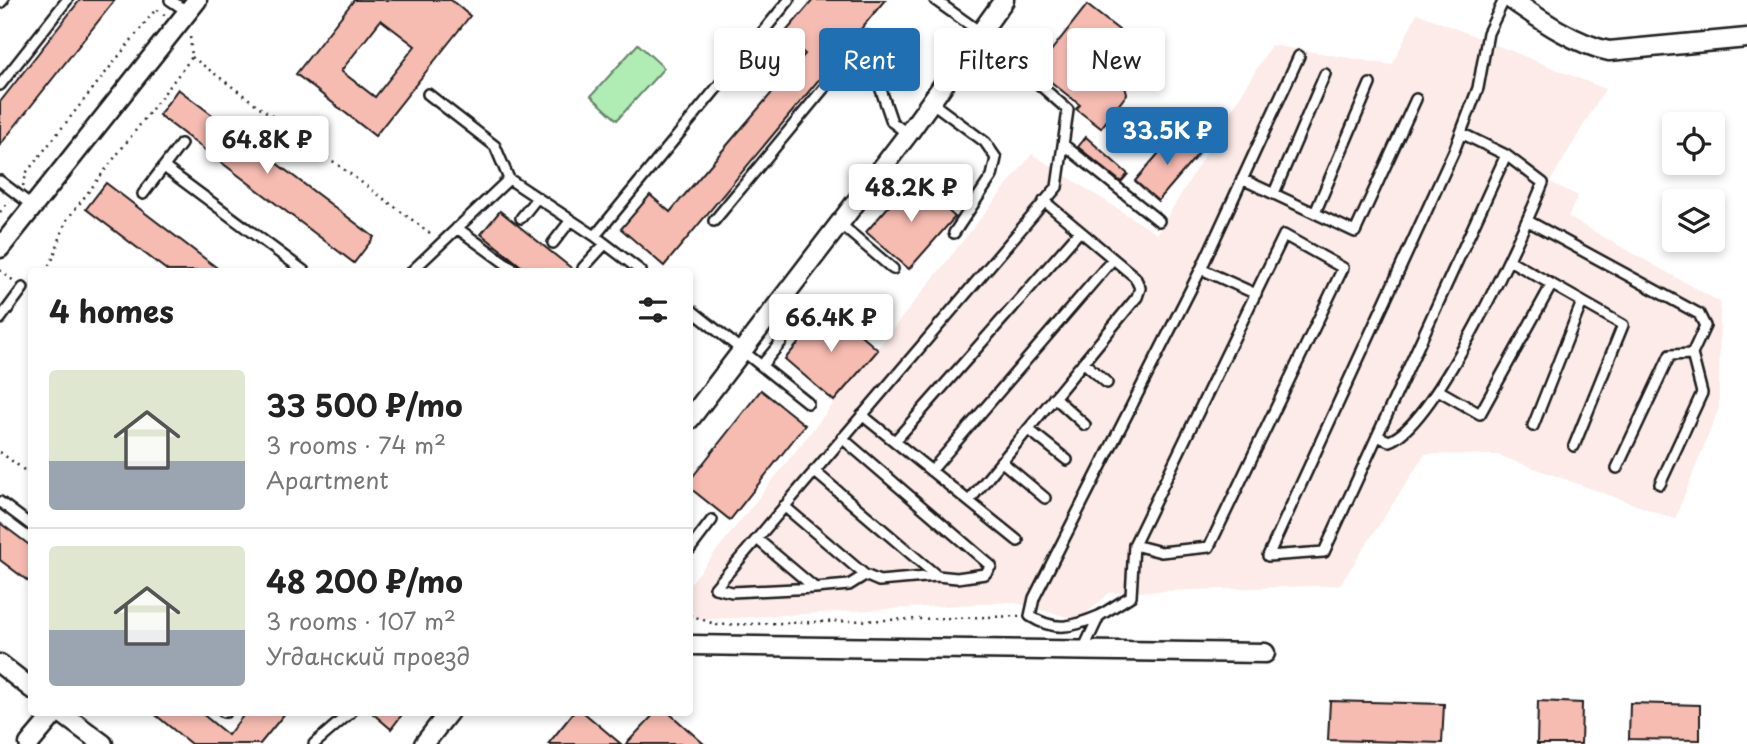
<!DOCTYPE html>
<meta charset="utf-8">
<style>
:root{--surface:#fff;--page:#f6f6f6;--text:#222;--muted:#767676;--line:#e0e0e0;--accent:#1f6fb2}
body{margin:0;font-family:"Playpen Sans",sans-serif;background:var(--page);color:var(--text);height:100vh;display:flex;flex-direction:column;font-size:26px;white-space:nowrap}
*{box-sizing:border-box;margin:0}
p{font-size:23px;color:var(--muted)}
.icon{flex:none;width:38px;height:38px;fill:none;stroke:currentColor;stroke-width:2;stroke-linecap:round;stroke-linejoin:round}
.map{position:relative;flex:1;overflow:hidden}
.details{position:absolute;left:28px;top:268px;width:665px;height:448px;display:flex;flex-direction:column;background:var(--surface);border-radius:7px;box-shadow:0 4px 10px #0003}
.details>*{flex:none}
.guide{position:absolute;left:714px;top:28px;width:665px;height:63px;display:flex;gap:14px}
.fabs{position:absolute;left:1662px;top:112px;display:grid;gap:14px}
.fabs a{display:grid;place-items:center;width:63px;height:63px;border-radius:7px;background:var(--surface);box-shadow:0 4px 10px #0003;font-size:35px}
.price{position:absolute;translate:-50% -60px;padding:0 16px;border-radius:7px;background:#fff;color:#222;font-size:23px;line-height:46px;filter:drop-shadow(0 2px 4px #0008)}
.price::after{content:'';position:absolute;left:50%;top:42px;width:21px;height:16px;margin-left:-10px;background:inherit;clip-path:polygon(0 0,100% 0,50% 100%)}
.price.selected{background:var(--accent);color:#fff}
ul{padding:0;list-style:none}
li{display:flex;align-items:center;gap:21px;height:175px;padding:0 21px}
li+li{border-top:2px solid var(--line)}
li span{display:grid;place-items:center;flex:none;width:196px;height:140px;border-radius:7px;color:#555}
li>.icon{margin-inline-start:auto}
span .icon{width:84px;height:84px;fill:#fffc;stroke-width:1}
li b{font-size:30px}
h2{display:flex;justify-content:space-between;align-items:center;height:84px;padding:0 21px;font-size:30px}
.pill{padding:0 24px;border-radius:7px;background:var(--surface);box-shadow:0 4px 10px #0003;font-size:24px;line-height:63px}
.pill.selected{background:var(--accent);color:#fff}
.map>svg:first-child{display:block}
.built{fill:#fcebe8}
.green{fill:#afedb5;stroke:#668468;stroke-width:2}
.building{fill:#f6bbb1;stroke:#1c1c1c;stroke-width:2;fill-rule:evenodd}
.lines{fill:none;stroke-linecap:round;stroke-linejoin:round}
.service-casing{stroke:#1c1c1c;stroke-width:14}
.minor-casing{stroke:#1c1c1c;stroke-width:23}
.path{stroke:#1c1c1c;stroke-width:2.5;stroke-dasharray:2 5;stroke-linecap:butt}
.service{stroke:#fff;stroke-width:9}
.minor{stroke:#fff;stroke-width:18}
</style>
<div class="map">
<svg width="1747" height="744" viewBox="0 0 1747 744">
<rect width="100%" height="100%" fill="#fff"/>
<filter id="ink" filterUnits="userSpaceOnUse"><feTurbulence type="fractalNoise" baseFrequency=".0143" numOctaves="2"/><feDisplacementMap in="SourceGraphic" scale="14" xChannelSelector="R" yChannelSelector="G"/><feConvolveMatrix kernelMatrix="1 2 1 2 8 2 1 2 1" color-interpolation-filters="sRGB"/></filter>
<g filter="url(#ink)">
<path class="built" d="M 1417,13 L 1605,89 L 1550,182 L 1578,196 L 1568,217 L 1720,302 L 1719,408 L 1675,519 L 1498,455 L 1425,454 L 1340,585 L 1109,593 L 1079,620 L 1012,602 L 697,620 L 690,607 L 690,584 L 1032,154 L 1157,234 L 1271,45 L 1392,65 Z"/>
<path class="green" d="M 638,44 L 664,68 L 617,120 L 591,96 Z"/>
<path class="building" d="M 80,0 L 115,0 L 0,145 L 0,102 Z
M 354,0 L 451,0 L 470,16 L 375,136 L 296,74 ZM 381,20 L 415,46 L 375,97 L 341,71 Z
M 813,0 L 885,0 L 664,266 L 621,229 L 650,195 L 670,212 L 805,54 L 783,35 Z
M 1087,5 L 1133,41 L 1110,69 L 1123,79 L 1127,94 L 1101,128 L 1076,109 L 1080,105 L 1036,70 Z
M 178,89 L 374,237 L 354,263 L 159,115 Z
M 1176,133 L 1199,153 L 1158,201 L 1135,181 Z
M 1086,137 L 1128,174 L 1121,182 L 1078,147 Z
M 913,179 L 955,217 L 909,269 L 866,232 Z
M 106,183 L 221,271 L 168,271 L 86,209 Z
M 500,211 L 575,271 L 527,271 L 521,266 L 481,234 Z
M 829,307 L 878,350 L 834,401 L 785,359 Z
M 761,390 L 805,425 L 730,520 L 690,488 L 690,480 Z
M 0,523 L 32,547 L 32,584 L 0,560 Z
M 1330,701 L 1444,704 L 1442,743 L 1328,740 Z
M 1538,701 L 1582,703 L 1581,744 L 1537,744 Z
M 1630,703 L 1700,705 L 1700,740 L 1629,739 Z
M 152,712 L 200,712 L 228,735 L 246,712 L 286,712 L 260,744 L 191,744 Z
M 371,712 L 404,712 L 391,729 Z
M 574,712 L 583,712 L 621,744 L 548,744 Z
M 656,712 L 668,712 L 704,744 L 626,744 Z"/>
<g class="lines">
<defs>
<path id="service" d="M 170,0 L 188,12
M 0,3 L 3,0
M 849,58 L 880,87 L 892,122 L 908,134
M 0,85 L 67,0
M 428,94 L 495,146 L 509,179
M 931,102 L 985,142 L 996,158 L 992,176 L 954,233
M 1461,133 L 1506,155 L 1324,552 L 1268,556 L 1454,151 L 1478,88 L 1488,33 L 1504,0
M 1064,145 L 1159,221
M 164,167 L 304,271
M 1242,179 L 1355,232 L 1416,99
M 0,181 L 34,207
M 1274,193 L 1325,74
M 143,194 L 181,144
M 1315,213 L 1370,84
M 521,218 L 537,198
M 714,221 L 867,36
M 1528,221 L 1699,314 L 1705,326 L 1692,354 L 1702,393 L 1660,484
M 839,223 L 893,269
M 457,228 L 516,271
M 595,236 L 789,0
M 553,243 L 571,220
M 1509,260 L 1623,325 L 1574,446
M 583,268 L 605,244
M 412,271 L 509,179 L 595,236 L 641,271
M 1256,294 L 1201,269 L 1299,56
M 690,309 L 808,403
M 0,319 L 23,288
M 1083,362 L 1107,383
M 762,365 L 782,341
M 1438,390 L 1480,414 L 1552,284
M 1054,397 L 1085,425
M 862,415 L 1018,541
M 1533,426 L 1582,302
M 1028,429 L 1067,460
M 1377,436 L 1389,441 C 1435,426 1523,233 1543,183 L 1506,155
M 895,441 L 1080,231
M 1001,461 L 1045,498
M 1617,468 L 1670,355 L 1692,354
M 814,471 L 937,576 L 957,578 L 985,574 L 991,566 L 842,438
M 931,471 L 1113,259
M 969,501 L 1137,297 L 1140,288 L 1135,277 L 1044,201
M 0,502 L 32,526
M 784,506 L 865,575 L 879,581 L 937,576
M 757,539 L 815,588 L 849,585 L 865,575
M 690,549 L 712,520
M 815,588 L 732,592 L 715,588 L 1057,187 L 1068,110 L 980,32 L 935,0
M 1099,616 C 1073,627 1055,632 1030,616 L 1034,598 L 1201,269
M 1083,650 L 1099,616 L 1131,596 L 1134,545 L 1161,552 L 1209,547 L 1343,268 L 1284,235 L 1134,545
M 224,712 L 226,712
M 314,744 L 351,712"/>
<path id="minor" d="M 1512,0 C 1541,20 1575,44 1609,51 L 1747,38
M 0,248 L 197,0
M 690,419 L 908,134 L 1004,0
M 690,645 L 1265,653
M 0,664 L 32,689
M 60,712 L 103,744
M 29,744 L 56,712
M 424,744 L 449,712"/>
</defs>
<use href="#service" class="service-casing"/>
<use href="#minor" class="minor-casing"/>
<path class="path" d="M 192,57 L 434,236
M 23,186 L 27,172 L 156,9 L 166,16
M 0,212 L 9,201
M 0,270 L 15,282
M 44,271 L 52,261 L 66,221 L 192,57 L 190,36
M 0,452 L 32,476
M 690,615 L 717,625 L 1020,616"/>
<use href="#service" class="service"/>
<use href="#minor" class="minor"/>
</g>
</g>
</svg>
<div class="fabs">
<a><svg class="icon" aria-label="locate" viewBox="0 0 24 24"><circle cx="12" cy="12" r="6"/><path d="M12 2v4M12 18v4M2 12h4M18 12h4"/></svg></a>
<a><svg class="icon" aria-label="layers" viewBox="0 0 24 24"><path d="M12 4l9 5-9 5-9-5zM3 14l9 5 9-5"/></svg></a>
</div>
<b class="price selected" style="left:1167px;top:167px">33.5K ₽</b>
<b class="price" style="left:267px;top:176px">64.8K ₽</b>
<b class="price" style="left:911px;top:224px">48.2K ₽</b>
<b class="price" style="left:831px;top:354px">66.4K ₽</b>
<div class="guide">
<a class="pill">Buy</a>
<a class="pill selected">Rent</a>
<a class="pill">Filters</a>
<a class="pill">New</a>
</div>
<section class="details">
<h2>4 homes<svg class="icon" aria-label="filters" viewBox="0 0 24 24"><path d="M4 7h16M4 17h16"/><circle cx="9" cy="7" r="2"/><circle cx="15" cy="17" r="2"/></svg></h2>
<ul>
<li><span style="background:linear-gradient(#dfe7d0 65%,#9aa5b1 0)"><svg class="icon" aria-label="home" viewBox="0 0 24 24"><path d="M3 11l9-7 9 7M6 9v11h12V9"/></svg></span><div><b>33 500 ₽/mo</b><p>3 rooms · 74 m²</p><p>Apartment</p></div></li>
<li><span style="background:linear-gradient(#dfe7d0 60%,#9aa5b1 0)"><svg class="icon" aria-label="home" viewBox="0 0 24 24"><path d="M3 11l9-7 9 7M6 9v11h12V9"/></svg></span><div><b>48 200 ₽/mo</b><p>3 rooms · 107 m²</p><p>Угданский проезд</p></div></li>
</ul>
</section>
</div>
